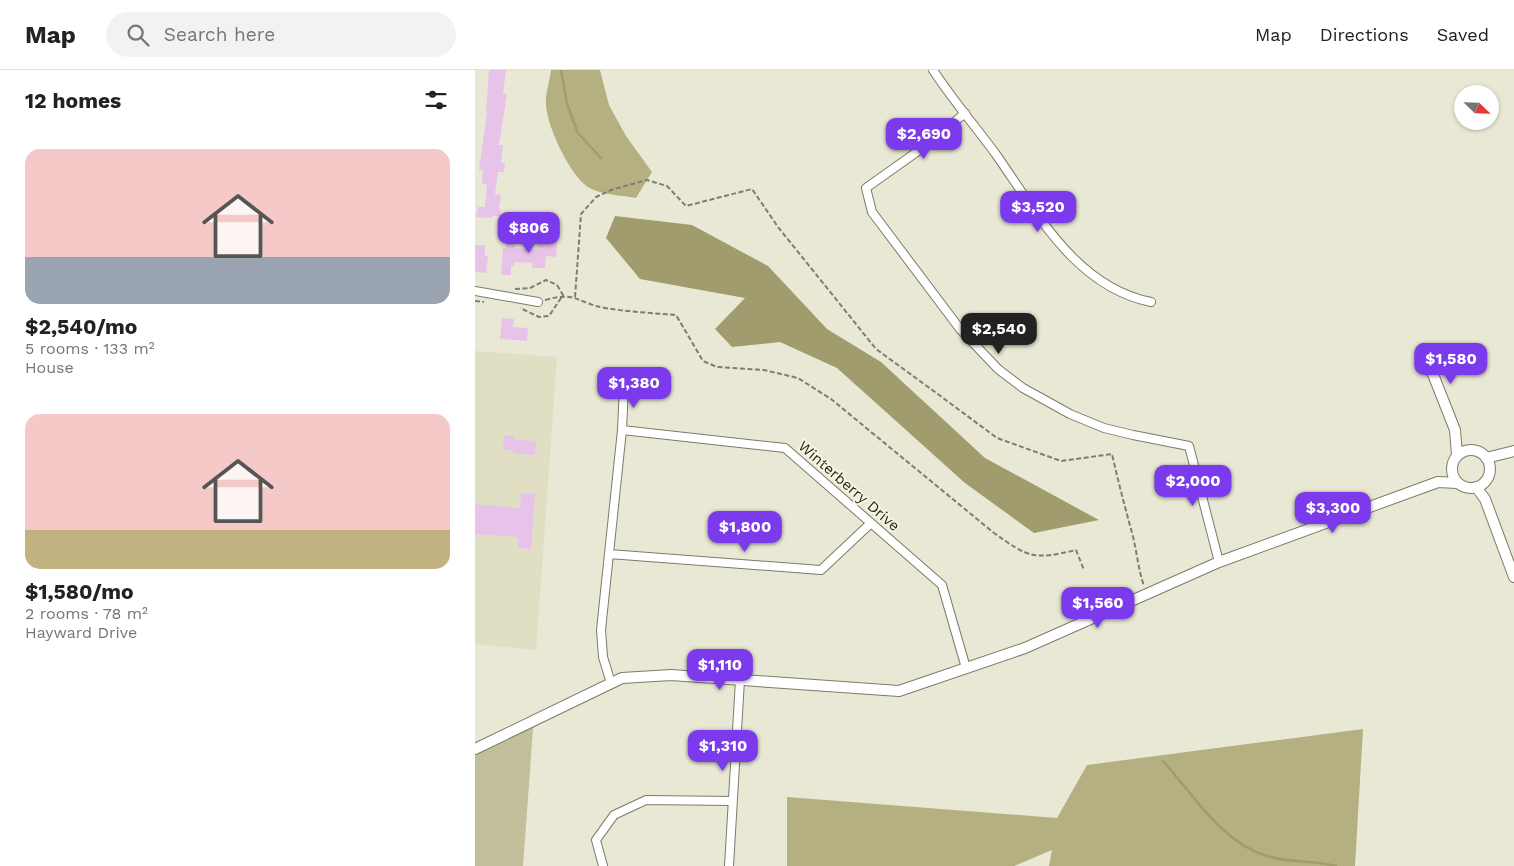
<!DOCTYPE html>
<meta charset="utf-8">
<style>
:root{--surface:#fff;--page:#f2f2f2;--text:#222;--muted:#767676;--line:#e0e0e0;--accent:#7c3aed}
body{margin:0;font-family:"Work Sans",sans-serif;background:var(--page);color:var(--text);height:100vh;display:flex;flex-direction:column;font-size:19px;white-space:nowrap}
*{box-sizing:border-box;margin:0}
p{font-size:16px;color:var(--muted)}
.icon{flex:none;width:28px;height:28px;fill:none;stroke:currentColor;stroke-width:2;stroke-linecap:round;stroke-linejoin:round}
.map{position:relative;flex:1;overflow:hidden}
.side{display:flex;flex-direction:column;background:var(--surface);width:475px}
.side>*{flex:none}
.needle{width:32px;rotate:113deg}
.fabs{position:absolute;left:979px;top:15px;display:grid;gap:10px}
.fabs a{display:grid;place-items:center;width:45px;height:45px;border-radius:50%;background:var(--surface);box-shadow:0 1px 4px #0004;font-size:25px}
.price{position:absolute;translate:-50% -42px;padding:0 11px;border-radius:10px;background:var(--accent);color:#fff;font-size:16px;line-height:32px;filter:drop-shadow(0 1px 2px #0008)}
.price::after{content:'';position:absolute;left:50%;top:30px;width:15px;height:11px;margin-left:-8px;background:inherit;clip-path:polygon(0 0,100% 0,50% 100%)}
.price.current{background:#222;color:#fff}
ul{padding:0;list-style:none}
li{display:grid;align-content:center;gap:10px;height:265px;padding:0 25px}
li span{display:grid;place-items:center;height:155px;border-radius:15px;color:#555}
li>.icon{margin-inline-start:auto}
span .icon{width:90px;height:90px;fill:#fffc;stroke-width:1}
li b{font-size:21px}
h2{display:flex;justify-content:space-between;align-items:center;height:60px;padding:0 25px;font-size:21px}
header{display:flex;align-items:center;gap:30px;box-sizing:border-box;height:70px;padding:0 25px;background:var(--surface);border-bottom:1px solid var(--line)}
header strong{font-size:24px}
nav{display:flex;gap:28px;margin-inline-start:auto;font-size:18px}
.search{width:350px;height:45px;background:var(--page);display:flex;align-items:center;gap:12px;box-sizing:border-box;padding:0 18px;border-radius:28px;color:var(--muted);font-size:19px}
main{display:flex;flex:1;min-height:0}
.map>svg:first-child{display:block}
.built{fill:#e0dec3}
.green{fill:#c2bf9b}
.forest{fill:#b5b081}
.water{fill:#a09c6d}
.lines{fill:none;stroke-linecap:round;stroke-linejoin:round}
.stream{stroke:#a09c6d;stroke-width:2.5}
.building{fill:#e7c3e9}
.street-casing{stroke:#7c7b6a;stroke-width:10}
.secondary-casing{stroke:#7c7b6a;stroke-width:12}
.path{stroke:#7e7d70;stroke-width:2;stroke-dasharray:5 2.5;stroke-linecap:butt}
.street{stroke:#fff;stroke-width:8}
.secondary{stroke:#fff;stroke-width:10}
.labels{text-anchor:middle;stroke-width:4;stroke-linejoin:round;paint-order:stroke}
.street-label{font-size:15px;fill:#201f18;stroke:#f7f5e2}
</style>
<header>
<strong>Map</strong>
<div class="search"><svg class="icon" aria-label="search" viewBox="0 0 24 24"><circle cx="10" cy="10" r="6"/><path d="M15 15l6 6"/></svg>Search here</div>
<nav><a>Map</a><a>Directions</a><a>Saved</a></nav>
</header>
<main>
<section class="side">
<h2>12 homes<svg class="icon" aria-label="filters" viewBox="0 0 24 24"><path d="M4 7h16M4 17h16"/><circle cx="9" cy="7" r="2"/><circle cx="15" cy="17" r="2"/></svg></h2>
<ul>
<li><span style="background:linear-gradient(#f6c9c9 70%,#9aa5b1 0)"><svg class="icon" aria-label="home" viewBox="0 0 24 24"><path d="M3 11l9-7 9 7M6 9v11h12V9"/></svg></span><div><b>$2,540/mo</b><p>5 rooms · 133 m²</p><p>House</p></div></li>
<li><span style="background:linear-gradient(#f6c9c9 75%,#c2b280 0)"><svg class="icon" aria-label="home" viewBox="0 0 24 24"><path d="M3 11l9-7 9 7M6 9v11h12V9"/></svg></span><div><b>$1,580/mo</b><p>2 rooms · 78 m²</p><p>Hayward Drive</p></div></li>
</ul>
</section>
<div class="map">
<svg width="1039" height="796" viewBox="0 0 1039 796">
<rect width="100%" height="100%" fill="#e9e8d5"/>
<path class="built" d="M 0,281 L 82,287 L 61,580 L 0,574 Z"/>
<path class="green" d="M 59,646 L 48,796 L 0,796 L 0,674 Z"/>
<path class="forest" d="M 76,0 L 125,0 L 134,35 L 151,66 L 177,102 L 161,128 C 146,125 121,125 109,114 C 93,100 72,56 71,35 C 70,23 75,11 76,0 Z
M 888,659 L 880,796 L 574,796 L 577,780 L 539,796 L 312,796 L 312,727 L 582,748 L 612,695 Z"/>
<path class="water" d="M 140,146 L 217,155 L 293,196 L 352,259 L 406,292 L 510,388 L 624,450 L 559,463 L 490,413 L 362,298 L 305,272 L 257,277 L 240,259 L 270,228 L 165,209 L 131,168 Z"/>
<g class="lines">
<path class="stream" d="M 86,0 L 92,34 L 103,63 L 126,88
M 688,691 C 718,724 747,773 792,786 C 815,793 838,790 861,796"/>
</g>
<path class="building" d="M 14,0 L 31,0 L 28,24 L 32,24 L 24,75 L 28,75 L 26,93 L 30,93 L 29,102 L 23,102 L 20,124 L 26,125 L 24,138 L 26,139 L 25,146 L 18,146 L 16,148 L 1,147 L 3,137 L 10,137 L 12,114 L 7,114 L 8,100 L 4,100 L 12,42 L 11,42 Z
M 63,163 L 70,164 L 70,166 L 82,167 L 81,187 L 71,186 L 70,198 L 57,198 L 58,193 L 40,192 L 39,196 L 36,196 L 36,205 L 26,205 L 28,178 L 31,178 L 32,173 L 40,173 L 40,178 L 62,180 Z
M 0,175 L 10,175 L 10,186 L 13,186 L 11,203 L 0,202 Z
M 27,248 L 39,249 L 38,257 L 53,258 L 52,271 L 25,269 Z
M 29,365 L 39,366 L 39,369 L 61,371 L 60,385 L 38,383 L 38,380 L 28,379 Z
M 46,423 L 60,424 L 56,479 L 43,478 L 43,467 L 0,464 L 0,434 L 45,438 Z"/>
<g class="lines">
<defs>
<path id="street" d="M 458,0 C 477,29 500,56 520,83 C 561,141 600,217 676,232
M 490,43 L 453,74 L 391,118 L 397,142 L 485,259 L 523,299 L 548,318 L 595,344 L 629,358 L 658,365 L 714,376 L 744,492
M 0,221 L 63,232
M 147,360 L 149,316
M 134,484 L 346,500 L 396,453
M 136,613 L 128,587 L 126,560 L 147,360 L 310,378 L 467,515 L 491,598
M 128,796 L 121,770 L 139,745 L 171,730 L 257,731
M 254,796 L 265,610"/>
<path id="secondary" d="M 948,279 L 980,360 L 982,385
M977 399a19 19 0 1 1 38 0a19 19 0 1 1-38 0Z
M 1011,388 L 1039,381
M 1001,417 L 1010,429 L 1039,507
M 0,679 L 147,608 L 196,605 L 424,621 L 550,578 L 744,492 L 963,412 L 982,413"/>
</defs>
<use href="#street" class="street-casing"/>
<use href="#secondary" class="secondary-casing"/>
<path class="path" d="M 40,219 L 55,218 L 71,210 L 82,215 L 88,225 L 74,246 L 64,247 L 45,238
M 100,227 L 106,144 L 121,127 L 136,120 L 172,110 L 192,116 L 211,136 L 277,119 L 303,157 L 401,279 L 460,322 L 522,368 L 586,391 L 637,384 C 643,411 650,437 657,463 C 662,481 663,499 669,516
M 70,230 C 102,221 102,233 130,238 C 154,242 178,243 201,245 L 228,291 L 242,297 L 289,300 L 323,308 L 356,329 L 519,463 C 554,488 559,490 601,480 L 609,500
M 0,231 L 9,232"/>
<use href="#street" class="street"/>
<use href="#secondary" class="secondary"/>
</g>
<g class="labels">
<g class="street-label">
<text transform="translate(374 416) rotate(41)" y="5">Winterberry Drive</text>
</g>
</g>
</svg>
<div class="fabs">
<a><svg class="needle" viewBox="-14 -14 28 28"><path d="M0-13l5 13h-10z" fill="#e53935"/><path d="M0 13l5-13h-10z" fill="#767676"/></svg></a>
</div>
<b class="price" style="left:449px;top:90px">$2,690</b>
<b class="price" style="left:563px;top:163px">$3,520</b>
<b class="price" style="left:54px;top:184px">$806</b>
<b class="price current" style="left:524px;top:285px">$2,540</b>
<b class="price" style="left:976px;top:315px">$1,580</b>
<b class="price" style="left:159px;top:339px">$1,380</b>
<b class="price" style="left:718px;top:437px">$2,000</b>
<b class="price" style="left:858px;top:464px">$3,300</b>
<b class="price" style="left:270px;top:483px">$1,800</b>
<b class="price" style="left:623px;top:559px">$1,560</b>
<b class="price" style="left:245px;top:621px">$1,110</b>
<b class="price" style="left:248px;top:702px">$1,310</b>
</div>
</main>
